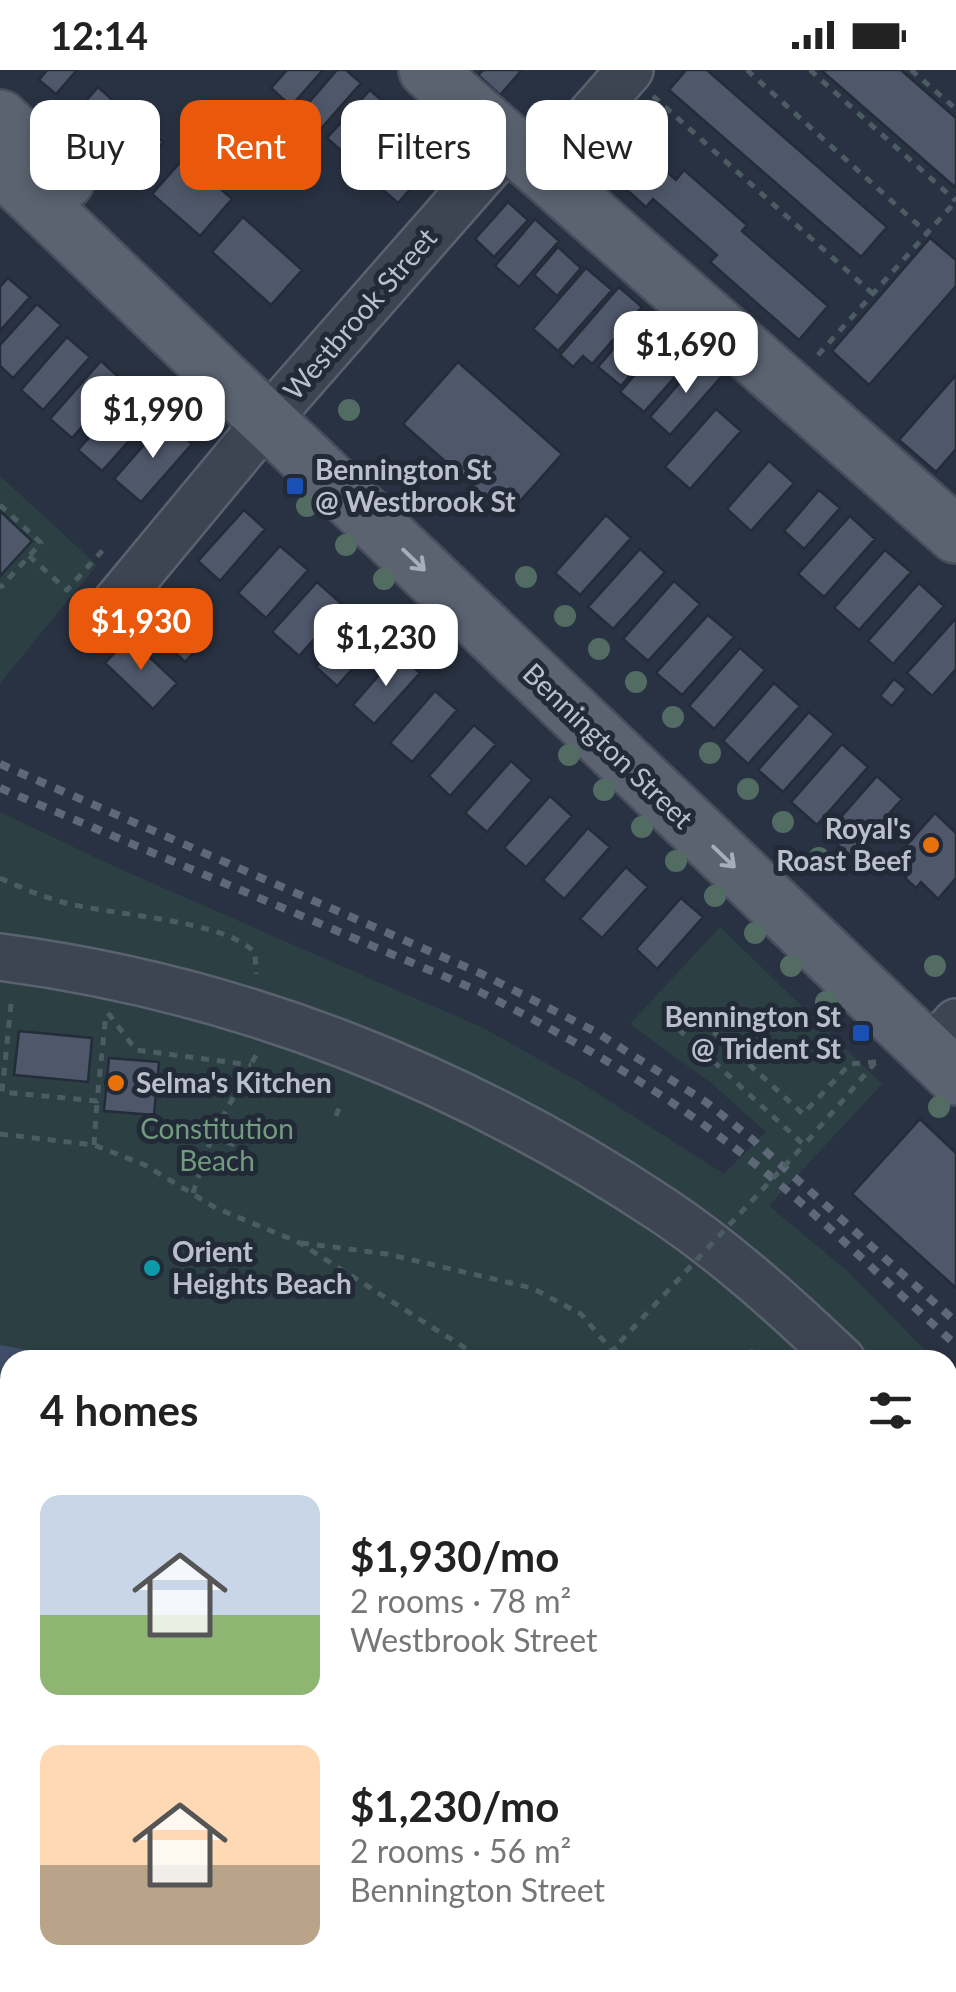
<!DOCTYPE html>
<meta charset="utf-8">
<style>
:root{--surface:#fff;--page:#f6f6f6;--text:#222;--muted:#767676;--accent:#ea580c}
body{margin:0;font-family:Lato,sans-serif;background:var(--page);color:var(--text);height:100vh;display:flex;flex-direction:column;font-size:38px;white-space:nowrap}
*{box-sizing:border-box;margin:0}
p{font-size:32px;color:var(--muted)}
.icon{flex:none;width:55px;height:55px;fill:none;stroke:currentColor;stroke-width:2;stroke-linecap:round;stroke-linejoin:round}
.map{position:relative;flex:1;overflow:hidden}
.details{position:absolute;left:0px;top:1280px;width:958px;height:642px;display:flex;flex-direction:column;background:var(--surface);border-radius:30px 30px 0 0;box-shadow:0 5px 15px #0003}
.details>*{flex:none}
.banner{position:absolute;left:30px;top:30px;width:898px;height:90px;display:flex;gap:20px}
.price{position:absolute;translate:-50% -85px;padding:0 22px;border-radius:20px;background:#fff;color:#222;font-size:32px;line-height:65px;filter:drop-shadow(0 2px 5px #0008)}
.price::after{content:'';position:absolute;left:50%;top:60px;width:30px;height:22px;margin-left:-15px;background:inherit;clip-path:polygon(0 0,100% 0,50% 100%)}
.price.current{background:var(--accent);color:#fff}
ul{padding:0;list-style:none}
li{display:flex;align-items:center;gap:30px;height:250px;padding:0 40px}
li span{display:grid;place-items:center;flex:none;width:280px;height:200px;border-radius:20px;color:#555}
li>.icon{margin-inline-start:auto}
span .icon{width:120px;height:120px;fill:#fffc;stroke-width:1}
li b{font-size:42px}
h2{display:flex;justify-content:space-between;align-items:center;height:120px;padding:0 40px;font-size:42px}
.tag{padding:0 35px;border-radius:20px;background:var(--surface);box-shadow:0 5px 15px #0003;font-size:35px;line-height:90px}
.tag.current{background:var(--accent);color:#fff}
.status{display:flex;justify-content:space-between;align-items:center;height:70px;padding:0 50px;background:var(--surface);direction:ltr}
.status svg{height:28px;fill:currentColor}
.map>svg:first-child{display:block}
.green{fill:#2c4044}
.water{fill:#404e6a}
.building{fill:#4f586a;stroke:#242b39;stroke-width:2.5}
.lines{fill:none;stroke-linecap:round;stroke-linejoin:round}
.minor-casing{stroke:#5b626f;stroke-width:50}
.major-casing{stroke:#474d5b;stroke-width:60}
.path{stroke:#4b5d62;stroke-width:5;stroke-dasharray:8 8;stroke-linecap:butt}
.minor{stroke:#3d4452;stroke-width:45}
.major{stroke:#5b6371;stroke-width:55}
.rail{stroke:#5f6878;stroke-width:8;stroke-dasharray:10 10;stroke-linecap:butt}
.path-bridge{stroke:#4b5d62;stroke-width:5;stroke-dasharray:8 8;stroke-linecap:butt}
.tree{fill:#526c64}
.oneway{stroke:#a7adb9}
.transit-dot{fill:#1a4fb4;stroke:#222937;stroke-width:4}
.food-dot{fill:#e8710a;stroke:#222937;stroke-width:4}
.culture-dot{fill:#0f9aa8;stroke:#222937;stroke-width:4}
.labels{text-anchor:middle;stroke-width:10;stroke-linejoin:round;paint-order:stroke}
.street-label{font-size:28px;fill:#babfcb;stroke:#222937}
.poi-label{font-size:28px;font-weight:bold;fill:#babfcb;stroke:#222937;text-anchor:start}
.park-label{font-size:28px;fill:#739b7f;stroke:#222937}
</style>
<div class="status"><b>12:14</b><svg viewBox="0 0 49 12"><path d="M0 12V9h3v3zM5 12V6h3v6zM10 12V3h3v9zM15 12V0h3v12zM26 1h20v11H26zM47 4h2v5h-2z"/></svg></div>
<div class="map">
<svg width="956" height="1922" viewBox="0 0 956 1922">
<rect width="100%" height="100%" fill="#293242"/>
<path class="green" d="M 0,406 L 97,495 L 0,613 Z
M 0,742 L 111,795 L 483,958 L 578,1011 L 724,1104 L 766,1062 L 710,1012 L 630,954 L 720,857 L 882,1014 L 769,1136 L 846,1200 L 935,1290 L 82,1290 L 0,1275 Z
M 948,1302 L 956,1310 L 956,1922 L 852,1922 L 848,1913 L 948,1912 Z"/>
<path class="water" d="M 0,1275 L 82,1290 L 10,1290 L 10,1912 L 848,1912 L 852,1922 L 0,1922 Z"/>
<path class="building" d="M 47,0 L 77,0 L 56,24 L 39,10 Z
M 287,0 L 323,0 L 291,36 L 271,18 Z
M 337,0 L 346,0 L 361,13 L 319,61 L 299,44 Z
M 483,0 L 522,0 L 500,25 L 478,5 Z
M 686,0 L 707,0 L 887,157 L 861,187 L 669,20 Z
M 821,0 L 901,0 L 956,48 L 956,118 Z
M 98,17 L 118,35 L 92,64 L 72,47 Z
M 370,20 L 389,37 L 346,85 L 327,68 Z
M 124,39 L 141,54 L 114,84 L 97,70 Z
M 393,43 L 413,60 L 368,112 L 348,94 Z
M 146,57 L 163,72 L 136,103 L 119,88 Z
M 422,63 L 443,82 L 398,133 L 376,114 Z
M 627,67 L 676,110 L 684,100 L 747,155 L 742,161 L 828,236 L 799,270 L 710,192 L 717,185 L 653,129 L 646,137 L 600,96 Z
M 185,87 L 232,129 L 200,166 L 152,124 Z
M 508,132 L 528,150 L 494,187 L 475,169 Z
M 243,147 L 302,200 L 271,235 L 212,182 Z
M 535,149 L 559,171 L 519,217 L 495,196 Z
M 930,168 L 956,190 L 956,216 L 869,315 L 832,281 Z
M 558,177 L 581,198 L 557,226 L 534,205 Z
M 586,198 L 612,220 L 558,281 L 533,259 Z
M 8,208 L 30,227 L 0,261 L 0,217 Z
M 619,217 L 642,237 L 592,294 L 583,286 L 573,297 L 560,285 Z
M 37,234 L 61,255 L 13,308 L 0,296 L 0,275 Z
M 646,240 L 669,260 L 621,316 L 598,297 Z
M 672,262 L 696,283 L 644,342 L 620,322 Z
M 67,267 L 90,287 L 43,340 L 21,320 Z
M 701,288 L 722,306 L 670,365 L 650,347 Z
M 101,291 L 123,311 L 72,368 L 50,349 Z
M 458,292 L 562,384 L 507,446 L 403,354 Z
M 956,305 L 956,379 L 936,402 L 899,370 Z
M 130,321 L 155,342 L 102,401 L 78,380 Z
M 716,339 L 741,361 L 690,419 L 665,397 Z
M 166,350 L 192,374 L 141,432 L 114,409 Z
M 769,391 L 794,413 L 751,461 L 727,439 Z
M 819,420 L 840,438 L 804,479 L 784,461 Z
M 244,440 L 265,459 L 220,511 L 198,491 Z
M 0,441 L 32,471 L 0,506 Z
M 606,445 L 631,468 L 580,525 L 555,503 Z
M 850,446 L 875,469 L 824,527 L 798,504 Z
M 280,476 L 308,500 L 266,548 L 238,523 Z
M 640,479 L 665,502 L 613,559 L 588,537 Z
M 885,480 L 911,502 L 859,560 L 834,538 Z
M 674,511 L 700,534 L 648,591 L 623,569 Z
M 317,512 L 344,536 L 299,586 L 272,562 Z
M 919,513 L 944,536 L 893,594 L 868,571 Z
M 165,524 L 209,566 L 185,592 L 141,550 Z
M 361,545 L 383,565 L 337,616 L 316,597 Z
M 708,545 L 734,567 L 682,625 L 656,603 Z
M 956,548 L 956,599 L 932,626 L 907,603 Z
M 129,568 L 177,613 L 153,639 L 105,593 Z
M 740,578 L 765,600 L 714,659 L 689,636 Z
M 398,583 L 420,603 L 374,654 L 353,635 Z
M 894,609 L 906,619 L 892,636 L 880,626 Z
M 774,613 L 800,636 L 748,694 L 723,671 Z
M 435,621 L 457,640 L 412,692 L 390,673 Z
M 809,642 L 834,664 L 783,722 L 758,700 Z
M 474,655 L 496,674 L 450,726 L 429,706 Z
M 842,674 L 868,697 L 817,755 L 791,732 Z
M 511,691 L 532,710 L 487,762 L 465,743 Z
M 877,706 L 902,729 L 851,787 L 826,764 Z
M 550,726 L 572,746 L 526,797 L 504,778 Z
M 935,743 L 956,763 L 956,808 L 938,829 L 921,812 L 916,818 L 905,808 L 910,802 L 896,787 Z
M 588,758 L 610,777 L 564,829 L 543,810 Z
M 626,797 L 648,817 L 602,868 L 580,849 Z
M 681,828 L 703,847 L 657,899 L 636,879 Z
M 19,961 L 92,968 L 88,1012 L 14,1005 Z
M 109,988 L 159,992 L 154,1045 L 104,1041 Z
M 920,1049 L 956,1083 L 956,1218 L 852,1124 Z"/>
<g class="lines">
<defs>
<path id="minor" d="M 541,101 L 630,0
M 97,555 L 267,350 L 510,73
M 0,887 C 238,918 462,1007 661,1139 C 726,1182 786,1237 842,1290
M 930,982 L 956,952
M 948,1387 L 956,1395"/>
<path id="major" d="M 427,0 L 956,465
M 0,48 L 66,111
M 0,96 L 956,1007"/>
</defs>
<use href="#minor" class="minor-casing"/>
<use href="#major" class="major-casing"/>
<path class="path" d="M 747,0 L 927,163
M 810,0 L 956,131
M 911,0 L 956,39
M 653,26 L 873,224
M 818,285 L 956,131
M 0,435 L 41,473 L 0,518
M 29,486 L 67,520 L 103,480
M 0,808 C 21,818 43,827 66,833 C 110,845 227,850 255,883 L 256,904
M 11,934 L 2,1022 L 97,1031 L 106,944
M 108,943 L 136,980 L 251,995
M 876,992 L 850,994 L 803,1044 L 691,941 L 676,957 L 804,1075 C 829,1046 854,1018 878,989
M 336,1046 L 340,1035
M 0,1064 L 94,1075 L 145,1095 L 216,1138 L 298,1172 L 484,1290
M 212,1067 L 235,1075
M 94,1075 L 97,1031
M 193,1123 L 212,1067 L 256,985
M 301,1173 L 387,1184 L 532,1218 L 581,1244 L 620,1290
M 750,1280 L 758,1290
M 611,1283 L 620,1272
M 948,1650 L 956,1682
M 948,1708 L 956,1721
M 948,1708 L 956,1699"/>
<use href="#minor" class="minor"/>
<use href="#major" class="major"/>
<path class="rail" d="M 0,694 L 482,904 L 596,962 L 706,1032 L 752,1069 L 956,1252
M 0,718 L 474,919 C 567,965 658,1018 740,1082 C 816,1141 884,1211 956,1275"/>
<path class="path-bridge" d="M 620,1272 L 804,1075"/>
</g>
<g class="tree">
<circle cx="349" cy="340" r="11"/>
<circle cx="307" cy="436" r="11"/>
<circle cx="346" cy="475" r="11"/>
<circle cx="526" cy="507" r="11"/>
<circle cx="384" cy="509" r="11"/>
<circle cx="421" cy="546" r="11"/>
<circle cx="565" cy="546" r="11"/>
<circle cx="599" cy="579" r="11"/>
<circle cx="636" cy="612" r="11"/>
<circle cx="673" cy="647" r="11"/>
<circle cx="710" cy="683" r="11"/>
<circle cx="569" cy="685" r="11"/>
<circle cx="748" cy="719" r="11"/>
<circle cx="604" cy="720" r="11"/>
<circle cx="783" cy="752" r="11"/>
<circle cx="642" cy="757" r="11"/>
<circle cx="819" cy="788" r="11"/>
<circle cx="676" cy="791" r="11"/>
<circle cx="715" cy="826" r="11"/>
<circle cx="755" cy="863" r="11"/>
<circle cx="791" cy="896" r="11"/>
<circle cx="935" cy="896" r="11"/>
<circle cx="826" cy="932" r="11"/>
<circle cx="939" cy="1037" r="11"/>
</g>
<defs><path id="oneway-shaft" d="M-6 0H5M1.5-3L5.5 0L1.5 3" fill="none" stroke-width="1.6" stroke-linecap="round" stroke-linejoin="round" transform="scale(2.5)"/></defs>
<g class="oneway">
<use href="#oneway-shaft" transform="translate(414 490) rotate(44)"/>
<use href="#oneway-shaft" transform="translate(724 787) rotate(44)"/>
</g>
<g class="transit-dot">
<rect x="285" y="406" width="20" height="20" rx="5"/>
<rect x="851" y="953" width="20" height="20" rx="5"/>
</g>
<g class="food-dot">
<circle cx="931" cy="775" r="10"/>
<circle cx="116" cy="1013" r="10"/>
</g>
<circle class="culture-dot" cx="152" cy="1198" r="10"/>
<g class="labels">
<g class="street-label">
<text transform="translate(360 244) rotate(-49)" y="10">Westbrook Street</text>
<text transform="translate(608 676) rotate(44)" y="10">Bennington Street</text>
</g>
<g class="poi-label">
<text x="315" y="410">Bennington St<tspan x="315" dy="32">@ Westbrook St</tspan></text>
<text x="911" y="769" text-anchor="end">Royal's<tspan x="911" dy="32">Roast Beef</tspan></text>
<text x="841" y="957" text-anchor="end">Bennington St<tspan x="841" dy="32">@ Trident St</tspan></text>
<text x="136" y="1023">Selma's Kitchen</text>
<text x="172" y="1192">Orient<tspan x="172" dy="32">Heights Beach</tspan></text>
</g>
<g class="park-label">
<text x="217" y="1069">Constitution<tspan x="217" dy="32">Beach</tspan></text>
</g>
</g>
</svg>
<b class="price" style="left:686px;top:326px">$1,690</b>
<b class="price" style="left:153px;top:391px">$1,990</b>
<b class="price current" style="left:141px;top:603px">$1,930</b>
<b class="price" style="left:386px;top:619px">$1,230</b>
<div class="banner">
<a class="tag">Buy</a>
<a class="tag current">Rent</a>
<a class="tag">Filters</a>
<a class="tag">New</a>
</div>
<section class="details">
<h2>4 homes<svg class="icon" aria-label="filters" viewBox="0 0 24 24"><path d="M4 7h16M4 17h16"/><circle cx="9" cy="7" r="2"/><circle cx="15" cy="17" r="2"/></svg></h2>
<ul>
<li><span style="background:linear-gradient(#c9d6e8 60%,#8fb573 0)"><svg class="icon" aria-label="home" viewBox="0 0 24 24"><path d="M3 11l9-7 9 7M6 9v11h12V9"/></svg></span><div><b>$1,930/mo</b><p>2 rooms · 78 m²</p><p>Westbrook Street</p></div></li>
<li><span style="background:linear-gradient(#ffd9b3 60%,#b9a48a 0)"><svg class="icon" aria-label="home" viewBox="0 0 24 24"><path d="M3 11l9-7 9 7M6 9v11h12V9"/></svg></span><div><b>$1,230/mo</b><p>2 rooms · 56 m²</p><p>Bennington Street</p></div></li>
</ul>
</section>
</div>
